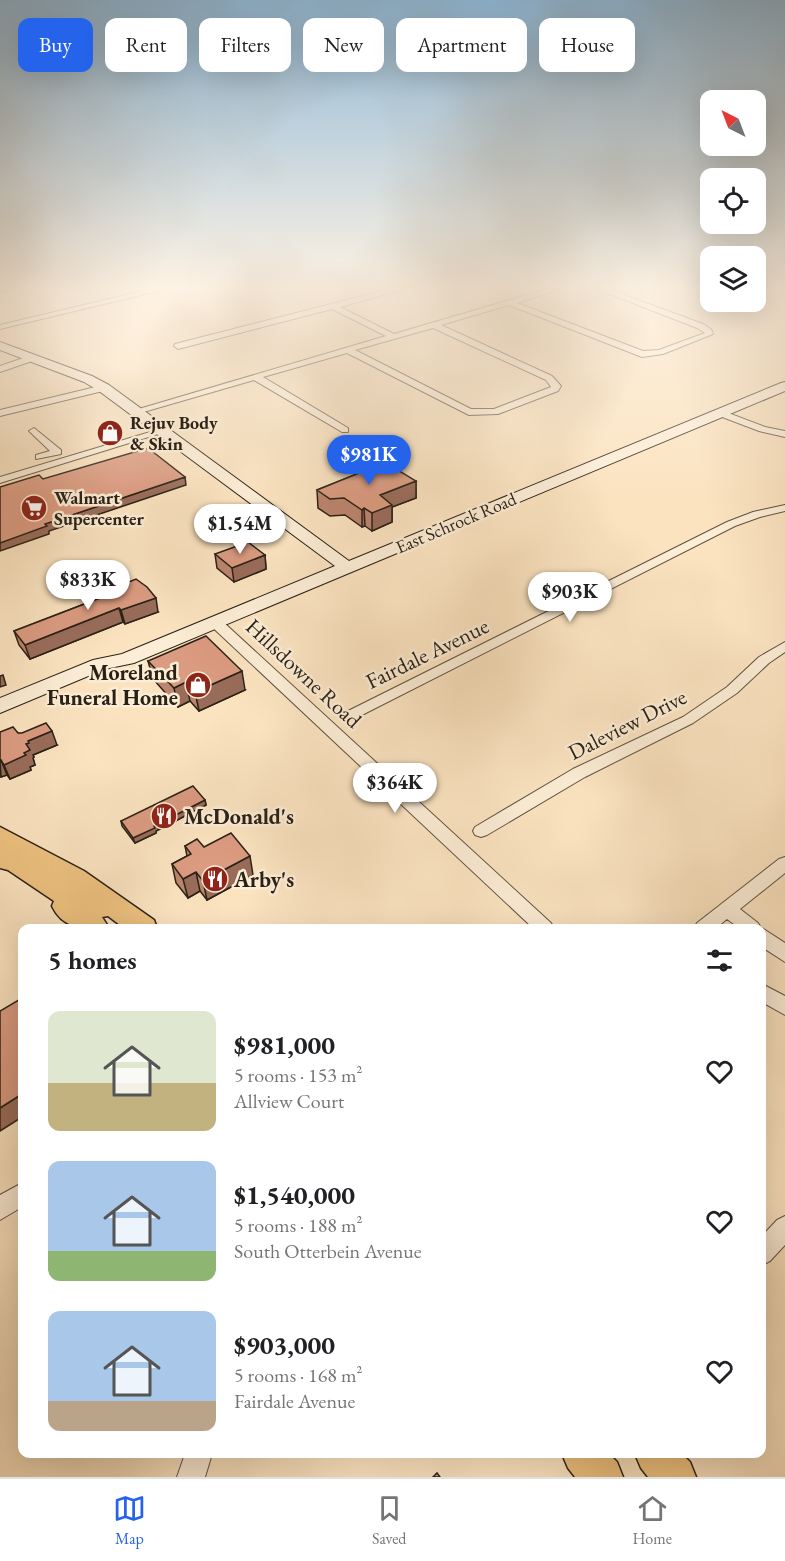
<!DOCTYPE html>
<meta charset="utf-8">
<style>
:root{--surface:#fff;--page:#f6f6f6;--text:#202124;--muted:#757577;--line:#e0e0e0;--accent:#2563eb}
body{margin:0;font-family:"EB Garamond",serif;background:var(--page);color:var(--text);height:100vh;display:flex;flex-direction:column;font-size:22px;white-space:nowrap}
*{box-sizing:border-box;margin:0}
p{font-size:20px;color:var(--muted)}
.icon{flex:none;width:33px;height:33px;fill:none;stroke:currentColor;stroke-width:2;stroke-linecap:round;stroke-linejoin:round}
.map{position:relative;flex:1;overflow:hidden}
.details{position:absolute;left:18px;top:924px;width:748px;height:534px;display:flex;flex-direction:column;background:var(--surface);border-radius:12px;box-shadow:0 6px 24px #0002}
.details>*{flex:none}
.banner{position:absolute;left:18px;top:18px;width:750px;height:54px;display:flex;gap:12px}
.needle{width:39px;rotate:318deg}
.fabs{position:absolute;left:700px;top:90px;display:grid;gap:12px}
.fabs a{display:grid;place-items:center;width:66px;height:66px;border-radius:12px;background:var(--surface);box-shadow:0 6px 24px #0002;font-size:30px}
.price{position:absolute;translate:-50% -51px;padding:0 14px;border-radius:21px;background:#fff;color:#222;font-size:20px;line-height:39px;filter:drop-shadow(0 2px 3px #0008)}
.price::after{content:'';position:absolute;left:50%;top:36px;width:18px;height:14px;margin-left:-9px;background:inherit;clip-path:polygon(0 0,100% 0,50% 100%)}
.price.active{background:var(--accent);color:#fff}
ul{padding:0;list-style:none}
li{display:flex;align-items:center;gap:18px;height:150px;padding:0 30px}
li span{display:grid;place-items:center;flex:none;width:168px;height:120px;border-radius:12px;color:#555}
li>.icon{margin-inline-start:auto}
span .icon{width:72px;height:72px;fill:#fffc;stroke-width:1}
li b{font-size:26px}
h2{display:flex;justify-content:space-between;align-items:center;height:72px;padding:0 30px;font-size:26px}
.chip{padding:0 21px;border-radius:12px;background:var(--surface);box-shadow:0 6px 24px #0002;font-size:21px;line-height:54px}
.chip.active{background:var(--accent);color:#fff}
.menu{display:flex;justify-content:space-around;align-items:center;height:84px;border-top:2px solid var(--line);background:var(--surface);font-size:16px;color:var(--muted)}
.menu a{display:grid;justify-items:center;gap:3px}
.menu .active{color:var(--accent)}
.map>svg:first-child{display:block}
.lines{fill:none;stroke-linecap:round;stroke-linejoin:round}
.street-casing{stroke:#5e5240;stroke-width:2}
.secondary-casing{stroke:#2a2116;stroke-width:2}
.primary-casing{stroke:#2a2116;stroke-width:3}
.street{fill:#fcedd6;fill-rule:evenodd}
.secondary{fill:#fcedd6;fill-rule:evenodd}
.primary{fill:#eec280;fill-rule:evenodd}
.wall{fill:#bc856f;stroke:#2a2116;stroke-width:1.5}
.shaded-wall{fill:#996c5a;stroke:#2a2116;stroke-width:1.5}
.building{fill:#db9b81;stroke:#2a2116;stroke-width:1.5}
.labels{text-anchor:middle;stroke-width:5;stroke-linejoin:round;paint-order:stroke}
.far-poi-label{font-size:18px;font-weight:bold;fill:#2a2116;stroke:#fcedd6;text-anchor:start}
.far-street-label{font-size:18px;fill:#2a2116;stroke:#fcedd6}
.street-label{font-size:22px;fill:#2a2116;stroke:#fcedd6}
.poi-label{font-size:22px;font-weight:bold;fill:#2a2116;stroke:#fcedd6;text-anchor:start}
</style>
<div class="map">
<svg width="785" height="1477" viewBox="0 0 785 1477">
<rect width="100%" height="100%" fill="#fbe3c0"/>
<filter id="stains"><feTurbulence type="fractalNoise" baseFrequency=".00333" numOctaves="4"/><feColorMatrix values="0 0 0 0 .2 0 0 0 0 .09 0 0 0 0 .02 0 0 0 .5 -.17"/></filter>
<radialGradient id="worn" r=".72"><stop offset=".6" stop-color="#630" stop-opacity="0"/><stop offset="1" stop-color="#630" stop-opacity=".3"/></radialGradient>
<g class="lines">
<defs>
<path id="street" d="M 0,289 L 12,289 L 0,293 Z
M 151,289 L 166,289 L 0,329 L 0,325 Z
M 390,289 L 404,289 L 340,307 L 394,334 L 547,289 L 560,289 L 517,303 L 643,351 L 659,350 L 705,333 L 697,328 L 597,289 L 608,289 L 703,324 L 711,329 L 713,334 L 663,354 L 642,357 L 509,305 L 441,325 L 552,376 L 561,386 L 558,391 L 498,414 L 469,415 L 347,353 L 263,377 L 348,428 L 348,432 L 342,432 L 254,380 L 140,413 L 132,411 L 386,336 L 332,309 L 178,349 L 174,346 L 175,344 ZM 433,328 L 546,380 L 551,387 L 494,409 L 471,409 L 355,350 Z
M 29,356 L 33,359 L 32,361 L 0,372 L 0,366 Z
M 104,385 L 107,386 L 107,390 L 0,416 L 0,410 Z
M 717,411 L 723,411 L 765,427 L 785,431 L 785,437 L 759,431 L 717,415 Z
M 34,428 L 61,450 L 61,454 L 36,459 L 36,455 L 50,451 L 29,431 Z
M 160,429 L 168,431 L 0,483 L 0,477 Z
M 785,505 L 785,511 L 760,517 L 735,526 L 354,719 L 349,721 L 342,716 L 344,713 L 727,522 L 753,512 Z
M 216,619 L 221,620 L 551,923 L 554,928 L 533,928 L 211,626 L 209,623 L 211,620 Z
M 785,642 L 785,652 L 769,663 L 737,693 L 693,723 L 585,777 L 487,835 L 481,837 L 475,835 L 473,831 L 475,827 L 573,769 L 683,717 L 727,687 L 759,657 Z
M 785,857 L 785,873 L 740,909 L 758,923 L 761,928 L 739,928 L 727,919 L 716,928 L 694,928 L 697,923 L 779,859 Z
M 762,928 L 785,943 L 785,962 L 762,947 Z
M 762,984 L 785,996 L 785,1015 L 762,1002 Z
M 22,1183 L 22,1207 L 0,1220 L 0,1195 Z
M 785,1216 L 785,1245 L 770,1261 L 762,1265 L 762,1236 L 777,1220 Z
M 185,1454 L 212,1454 L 205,1477 L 177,1477 Z"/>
<path id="secondary" d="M 0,342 L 92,376 L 109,385 L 349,561 L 781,383 L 785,382 L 785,391 L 134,663 L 105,669 L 0,713 L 0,698 L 93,660 L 122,654 L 335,566 L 99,391 L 84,382 L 0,350 Z"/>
<path id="primary" d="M 0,827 L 84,871 L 154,920 L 157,928 L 124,928 L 108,916 L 102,917 L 109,928 C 85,928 64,931 52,906 L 54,901 L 8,870 L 0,868 Z
M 562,1454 L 609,1454 L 617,1462 L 623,1477 L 575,1477 L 568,1468 Z
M 635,1454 L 682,1454 L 690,1462 L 696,1477 L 648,1477 L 641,1468 Z"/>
</defs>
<use href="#street" class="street-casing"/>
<use href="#secondary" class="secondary-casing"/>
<use href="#primary" class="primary-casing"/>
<use href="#street" class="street"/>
<use href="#secondary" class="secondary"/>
<use href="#primary" class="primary"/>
</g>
<path class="wall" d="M 361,464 L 416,481 L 416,498 L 392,507 L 392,522 L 372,531 L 365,526 L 362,527 L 345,515 L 330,516 L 318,508 L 317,490 L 362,472 Z
M 215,554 L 265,555 L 266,569 L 234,582 L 217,568 Z
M 104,592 L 158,612 L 125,624 L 123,622 L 30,659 L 19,645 L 14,631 L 105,596 Z
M 148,661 L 245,690 L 199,711 L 190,701 L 178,707 L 153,679 Z
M 0,732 L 18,733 L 57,745 L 33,755 L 34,757 L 33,758 L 35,765 L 30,767 L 31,770 L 10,779 L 7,775 L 1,777 Z
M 205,800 L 206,805 L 156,831 L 156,833 L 135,843 L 122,826 L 121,821 Z
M 185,846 L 204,847 L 253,875 L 207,900 L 200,891 L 188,898 L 176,883 L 172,864 L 187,856 Z"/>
<path class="shaded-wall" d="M 185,477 L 186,485 L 49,531 L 49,534 L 0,551 L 0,543 L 45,524 Z
M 416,481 L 416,498 L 392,507 L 392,522 L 372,531 L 372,513 L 380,495 Z
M 364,508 L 365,526 L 362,527 L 362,510 Z
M 265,555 L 266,569 L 234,582 L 232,568 Z
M 156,598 L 158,612 L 125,624 L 121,610 Z
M 119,608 L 123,622 L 30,659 L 25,645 Z
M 242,671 L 245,690 L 199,711 L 195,692 Z
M 3,675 L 6,685 L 0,687 L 0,676 Z
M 186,682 L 190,701 L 178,707 L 174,688 Z
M 52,731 L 57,745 L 33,755 L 34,757 L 33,758 L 35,765 L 30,767 L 31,770 L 10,779 L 4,765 L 24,753 L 26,744 L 28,741 Z
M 1,760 L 7,775 L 1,777 L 0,761 Z
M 205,800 L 206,805 L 156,831 L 156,833 L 135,843 L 133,838 L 154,826 Z
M 250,856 L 253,875 L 207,900 L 203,881 Z
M 196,872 L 200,891 L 188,898 L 183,879 Z
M 22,1094 L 22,1117 L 0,1131 L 0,1108 Z"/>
<path class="building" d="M 148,448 L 185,477 L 45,524 L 47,526 L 0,543 L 0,487 L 39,475 L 43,479 Z
M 378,458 L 416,481 L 380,495 L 392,505 L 372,513 L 364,508 L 362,510 L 344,498 L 330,499 L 317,490 L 369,469 L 361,464 Z
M 248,542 L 265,555 L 232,568 L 215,554 Z
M 136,579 L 147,587 L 156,598 L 121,610 L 119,608 L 25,645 L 14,631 L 108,595 L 104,592 Z
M 206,636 L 242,671 L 195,692 L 186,682 L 174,688 L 148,661 Z
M 46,723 L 52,731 L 28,741 L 29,743 L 26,744 L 30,750 L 24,753 L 26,755 L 4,765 L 1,760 L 0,761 L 0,732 L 13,727 L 18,733 L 22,733 Z
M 193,786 L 205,800 L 154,826 L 155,828 L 133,838 L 121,821 Z
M 231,833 L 250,856 L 203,881 L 196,872 L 183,879 L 172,864 L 191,854 L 185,846 L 197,839 L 204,847 Z
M 22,998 L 22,1094 L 0,1108 L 0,1011 Z
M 437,1473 L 440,1477 L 433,1477 Z"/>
<linearGradient id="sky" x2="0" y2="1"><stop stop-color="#8db7d7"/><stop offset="0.58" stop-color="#fdf2e3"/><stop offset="1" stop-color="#fdf2e3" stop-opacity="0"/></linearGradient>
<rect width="785" height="496" fill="url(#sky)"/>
<defs>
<symbol id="shop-disc" viewBox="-11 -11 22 22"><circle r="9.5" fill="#8f2418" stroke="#fcedd6"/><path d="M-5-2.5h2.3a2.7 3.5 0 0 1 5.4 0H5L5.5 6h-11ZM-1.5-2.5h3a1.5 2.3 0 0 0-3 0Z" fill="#fff"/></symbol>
<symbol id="supermarket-disc" viewBox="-11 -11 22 22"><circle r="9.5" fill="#8f2418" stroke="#fcedd6"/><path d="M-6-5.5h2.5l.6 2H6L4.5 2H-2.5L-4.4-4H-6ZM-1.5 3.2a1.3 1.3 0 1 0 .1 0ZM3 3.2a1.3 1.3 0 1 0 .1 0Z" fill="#fff"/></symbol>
<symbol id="restaurant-disc" viewBox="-11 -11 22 22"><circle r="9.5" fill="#8f2418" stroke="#fcedd6"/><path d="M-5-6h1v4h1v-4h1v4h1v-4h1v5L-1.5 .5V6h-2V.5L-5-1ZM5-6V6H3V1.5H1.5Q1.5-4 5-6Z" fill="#fff"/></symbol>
</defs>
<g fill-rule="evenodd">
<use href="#shop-disc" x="95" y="418" width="30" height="30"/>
<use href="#supermarket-disc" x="19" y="493" width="30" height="30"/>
<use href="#shop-disc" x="183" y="670" width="30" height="30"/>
<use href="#restaurant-disc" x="149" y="801" width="30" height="30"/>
<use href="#restaurant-disc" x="200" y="864" width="30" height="30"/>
</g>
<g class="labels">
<g class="far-poi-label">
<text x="130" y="429">Rejuv Body<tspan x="130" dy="21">&amp; Skin</tspan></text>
<text x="54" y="504">Walmart<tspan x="54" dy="21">Supercenter</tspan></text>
</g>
<g class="far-street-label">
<text transform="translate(456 523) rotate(-23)" y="6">East Schrock Road</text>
</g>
<g class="street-label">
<text transform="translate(427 653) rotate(-26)" y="8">Fairdale Avenue</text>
<text transform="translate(304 673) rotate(43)" y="8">Hillsdowne Road</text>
<text transform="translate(627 724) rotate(-27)" y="8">Daleview Drive</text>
</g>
<g class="poi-label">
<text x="178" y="680" text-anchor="end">Moreland<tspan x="178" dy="25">Funeral Home</tspan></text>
<text x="184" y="824">McDonald's</text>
<text x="234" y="887">Arby's</text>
</g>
</g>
<rect width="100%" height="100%" filter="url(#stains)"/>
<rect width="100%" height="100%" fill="url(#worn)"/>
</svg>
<div class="fabs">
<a><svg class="needle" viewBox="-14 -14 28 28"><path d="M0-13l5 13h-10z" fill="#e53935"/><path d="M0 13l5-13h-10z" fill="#757577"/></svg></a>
<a><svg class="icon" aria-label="locate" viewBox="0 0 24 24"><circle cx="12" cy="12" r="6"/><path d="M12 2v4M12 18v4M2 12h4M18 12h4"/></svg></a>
<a><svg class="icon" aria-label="layers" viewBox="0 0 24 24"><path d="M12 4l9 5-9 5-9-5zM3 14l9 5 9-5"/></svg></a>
</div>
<b class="price active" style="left:369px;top:486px">$981K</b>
<b class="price" style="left:240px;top:555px">$1.54M</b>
<b class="price" style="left:88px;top:611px">$833K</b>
<b class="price" style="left:570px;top:623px">$903K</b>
<b class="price" style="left:395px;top:814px">$364K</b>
<div class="banner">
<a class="chip active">Buy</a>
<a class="chip">Rent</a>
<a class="chip">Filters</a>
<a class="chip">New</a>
<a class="chip">Apartment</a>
<a class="chip">House</a>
</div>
<section class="details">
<h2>5 homes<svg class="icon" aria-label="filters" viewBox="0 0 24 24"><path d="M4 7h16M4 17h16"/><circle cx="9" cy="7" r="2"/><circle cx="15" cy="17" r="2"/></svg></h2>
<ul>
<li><span style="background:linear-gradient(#dfe7d0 60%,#c2b280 0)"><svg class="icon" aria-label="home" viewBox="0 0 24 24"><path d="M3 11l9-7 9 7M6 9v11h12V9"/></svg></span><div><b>$981,000</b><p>5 rooms · 153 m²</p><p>Allview Court</p></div><svg class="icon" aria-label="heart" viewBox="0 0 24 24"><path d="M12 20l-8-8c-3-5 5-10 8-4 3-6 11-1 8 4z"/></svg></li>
<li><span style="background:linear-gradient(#a9c7e8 75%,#8fb573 0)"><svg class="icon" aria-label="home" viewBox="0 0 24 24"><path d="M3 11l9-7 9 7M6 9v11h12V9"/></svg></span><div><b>$1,540,000</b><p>5 rooms · 188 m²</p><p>South Otterbein Avenue</p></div><svg class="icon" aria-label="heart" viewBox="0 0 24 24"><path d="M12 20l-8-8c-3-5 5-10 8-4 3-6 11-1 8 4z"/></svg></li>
<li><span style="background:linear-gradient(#a9c7e8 75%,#b9a48a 0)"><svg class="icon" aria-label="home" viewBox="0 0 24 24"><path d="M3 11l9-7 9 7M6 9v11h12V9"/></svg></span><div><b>$903,000</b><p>5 rooms · 168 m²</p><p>Fairdale Avenue</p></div><svg class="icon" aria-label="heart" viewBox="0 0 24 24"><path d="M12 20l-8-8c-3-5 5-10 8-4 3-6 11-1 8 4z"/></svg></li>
</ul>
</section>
</div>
<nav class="menu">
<a class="active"><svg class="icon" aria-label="map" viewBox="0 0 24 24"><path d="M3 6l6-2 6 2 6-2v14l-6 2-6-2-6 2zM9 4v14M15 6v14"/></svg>Map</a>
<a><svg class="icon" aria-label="saved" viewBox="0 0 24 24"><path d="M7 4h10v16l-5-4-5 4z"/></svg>Saved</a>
<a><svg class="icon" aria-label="home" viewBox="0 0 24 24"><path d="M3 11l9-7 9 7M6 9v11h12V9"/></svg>Home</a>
</nav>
